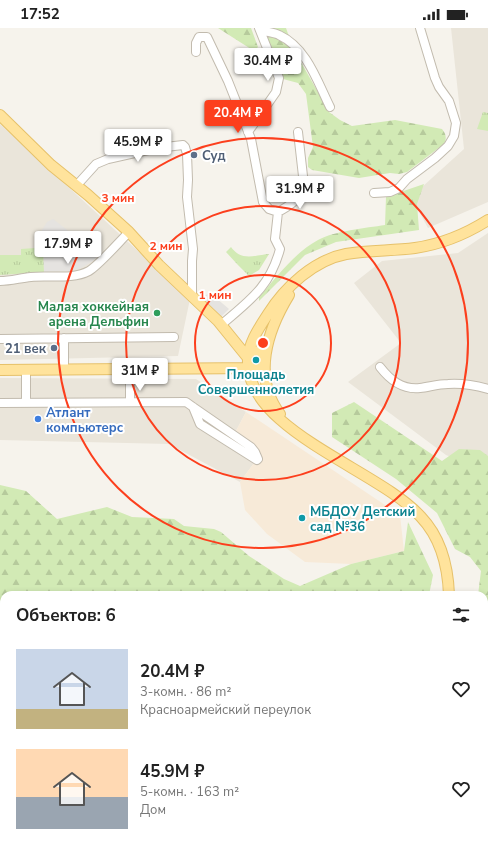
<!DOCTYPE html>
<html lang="ru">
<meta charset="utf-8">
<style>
:root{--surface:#fff;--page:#f2f2f2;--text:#222;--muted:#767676;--accent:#fc3f1d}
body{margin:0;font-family:"Nunito Sans",sans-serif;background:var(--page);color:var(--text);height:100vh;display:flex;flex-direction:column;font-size:15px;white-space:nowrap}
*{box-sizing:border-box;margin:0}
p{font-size:13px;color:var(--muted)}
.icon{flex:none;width:22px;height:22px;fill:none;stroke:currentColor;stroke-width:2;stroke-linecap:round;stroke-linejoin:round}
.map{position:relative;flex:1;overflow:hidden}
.drawer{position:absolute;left:0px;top:563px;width:488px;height:256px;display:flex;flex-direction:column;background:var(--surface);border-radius:12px 12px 0 0;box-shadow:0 2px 6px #0003}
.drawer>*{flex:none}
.price{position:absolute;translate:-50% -34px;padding:0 9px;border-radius:4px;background:#fff;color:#222;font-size:13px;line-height:26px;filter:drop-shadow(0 1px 2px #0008)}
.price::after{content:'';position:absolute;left:50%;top:24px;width:12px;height:9px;margin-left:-6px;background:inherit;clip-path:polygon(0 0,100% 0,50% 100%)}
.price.selected{background:var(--accent);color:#fff}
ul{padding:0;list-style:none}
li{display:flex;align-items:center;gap:12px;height:100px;padding:0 16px}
li span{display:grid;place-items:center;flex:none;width:112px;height:80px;border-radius:0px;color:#555}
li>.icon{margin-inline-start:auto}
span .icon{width:48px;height:48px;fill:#fffc;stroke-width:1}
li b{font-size:17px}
h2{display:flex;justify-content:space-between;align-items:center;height:48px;padding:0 16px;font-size:17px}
.status{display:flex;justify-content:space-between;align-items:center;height:28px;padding:0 20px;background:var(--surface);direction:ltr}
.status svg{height:11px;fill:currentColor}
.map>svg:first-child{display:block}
.residential{fill:#eae5da}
.commercial{fill:#f7ead8}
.industrial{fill:url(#industrial-grid)}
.grass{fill:url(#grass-tufts)}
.forest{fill:url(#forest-firs)}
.parking{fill:#e5e3e0}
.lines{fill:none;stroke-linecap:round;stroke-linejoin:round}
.minor-casing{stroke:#c2bbae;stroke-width:10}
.major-casing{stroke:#e6c16a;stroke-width:12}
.minor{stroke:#fff;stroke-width:8}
.major{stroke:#ffe39c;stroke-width:10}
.rail{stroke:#9a9a9a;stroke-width:1.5;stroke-dasharray:5 5;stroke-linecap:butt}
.ring{fill:none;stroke:#fc3f1d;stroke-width:2}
.service-dot{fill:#5c6f8a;stroke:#fff;stroke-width:1.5}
.leisure-dot{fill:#2e9e5b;stroke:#fff;stroke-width:1.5}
.culture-dot{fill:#0f9aa8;stroke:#fff;stroke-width:1.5}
.shop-dot{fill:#3f7fe0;stroke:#fff;stroke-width:1.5}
.labels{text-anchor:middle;stroke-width:4;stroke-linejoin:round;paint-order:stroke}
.service-label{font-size:13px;font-weight:bold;fill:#4e5e75;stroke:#fff;text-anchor:start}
.leisure-label{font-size:13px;font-weight:bold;fill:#27864d;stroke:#fff;text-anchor:end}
.culture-label{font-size:13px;font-weight:bold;fill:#0d838f;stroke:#fff}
.shop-label{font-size:13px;font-weight:bold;fill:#366cbe;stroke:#fff;text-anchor:start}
.centre{fill:#fc3f1d;stroke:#fff;stroke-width:2}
.ring-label{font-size:12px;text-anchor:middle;font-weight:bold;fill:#fc3f1d;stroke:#fff;stroke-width:4;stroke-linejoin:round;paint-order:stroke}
</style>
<div class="status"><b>17:52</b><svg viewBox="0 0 49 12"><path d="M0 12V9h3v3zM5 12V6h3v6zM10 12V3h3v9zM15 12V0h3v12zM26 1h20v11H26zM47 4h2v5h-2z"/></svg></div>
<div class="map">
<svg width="488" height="819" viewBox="0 0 488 819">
<defs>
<pattern id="industrial-grid" width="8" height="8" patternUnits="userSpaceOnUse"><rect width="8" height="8" fill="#e6e2dd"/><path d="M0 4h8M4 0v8" fill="none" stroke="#c7c3be"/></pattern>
<pattern id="grass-tufts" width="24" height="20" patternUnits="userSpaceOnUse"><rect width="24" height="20" fill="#d2eab5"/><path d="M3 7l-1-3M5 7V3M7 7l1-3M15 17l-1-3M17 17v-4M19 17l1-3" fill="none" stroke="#b6ca9c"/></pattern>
<pattern id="forest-firs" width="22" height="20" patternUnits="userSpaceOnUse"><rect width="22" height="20" fill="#d2eab5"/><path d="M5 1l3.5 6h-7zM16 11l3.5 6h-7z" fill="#b6ca9c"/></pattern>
</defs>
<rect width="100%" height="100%" fill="#f6f3ec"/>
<path class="residential" d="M 451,0 L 488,0 L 488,174 L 428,200 L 411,169 L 464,121 Z
M 0,96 L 190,271 L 178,328 L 0,332 Z
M 488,205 L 488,444 L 446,427 L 348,354 L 401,315 L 354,255 L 382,233 L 458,225 Z
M 0,350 L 196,351 L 246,384 L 229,416 L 254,435 L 240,454 L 169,416 L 0,412 Z"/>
<path class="commercial" d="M 246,384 L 400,487 L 404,523 L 351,536 L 305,534 L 267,506 L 245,482 L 240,454 L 254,435 L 229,416 Z"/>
<path class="industrial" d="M 488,687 L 488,819 L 430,819 L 431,815 L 484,815 L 484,696 Z"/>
<path class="grass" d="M 483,84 L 488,85 L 488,103 L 477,101 Z
M 35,208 L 43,212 L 44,244 L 0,247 L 0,227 L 21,227 L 21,221 L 35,220 Z
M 231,219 C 242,234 255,227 269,226 L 259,242 L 249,248 L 237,236 L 226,224 Z"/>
<path class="forest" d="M 218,0 L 251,0 L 258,19 L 254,23 Z
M 263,0 L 286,0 L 293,20 L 319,66 L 329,84 L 340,92 L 352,98 L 395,92 L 442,101 C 446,106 447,110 444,116 L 407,144 L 399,146 L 390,145 L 359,150 L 312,142 L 308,139 L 308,130 L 313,119 L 306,66 L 298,55 L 283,51 Z
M 424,156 L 417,176 L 419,202 L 336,214 L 305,227 L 259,273 L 259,269 C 277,249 294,225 318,212 C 334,203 366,200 385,197 L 386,169 Z
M 354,374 L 442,433 L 459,421 L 480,422 L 488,428 L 488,590 L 484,593 L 484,567 L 478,567 L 481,543 L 470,529 L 455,521 L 437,485 L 396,451 L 332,409 L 332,385 Z
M 0,457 L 26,463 L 57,491 L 107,479 L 132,489 L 174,491 L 184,498 L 214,501 L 221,504 L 249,528 L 284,551 L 300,558 L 351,536 L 404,523 L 408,494 L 433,547 L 429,567 L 4,567 L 4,815 L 119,815 L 127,819 L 0,819 Z
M 350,815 L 385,815 L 385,819 L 347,819 Z"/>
<path class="parking" d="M 53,191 L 89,219 L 90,217 L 100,225 L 93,233 L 81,240 L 70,243 L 44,244 L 43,212 L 40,210 L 42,202 L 47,194 Z
M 209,264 L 229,281 L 221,289 L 202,272 Z"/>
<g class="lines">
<defs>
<path id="minor" d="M 260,2 C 266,4 273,4 279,7 C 307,20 317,53 330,79
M 196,24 L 196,15 L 199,9 L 207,9 L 228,53 L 251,111 L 263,174 L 269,181 L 278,184
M 248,104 L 276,64 L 279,50 L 259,0
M 77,157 L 96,136 L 108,131 L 157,120 L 183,117 L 185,119 L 187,126 L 188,152 L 187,169 L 193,221 L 192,233 L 192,269
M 374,165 L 390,164 L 399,160 L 407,151 L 435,130 L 448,118 L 454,108 L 456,95 L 449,73 L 439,59 L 435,50 L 420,0
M 278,184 C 289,178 301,171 304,157 L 298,104
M 0,253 C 11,253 20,250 31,249 C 49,247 72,252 89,243 C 100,236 119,214 129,204
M 221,297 C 249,273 270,259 280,221 L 275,211 L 278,184
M 64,310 L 64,342
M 0,311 L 174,309
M 380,339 C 390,352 402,362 420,360 C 429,359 438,356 448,356 C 462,355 474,357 488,361
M 130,341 L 130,374
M 26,342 L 26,375
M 0,375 L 186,374 L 193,379 L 251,419 L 255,424 L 258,431 L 257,432 L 200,396 L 193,379
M 251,815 L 258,819
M 234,819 L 236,815
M 316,819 L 319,815"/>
<path id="major" d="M 0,87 L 51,137 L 88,167 L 129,204 L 159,237 L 218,293 L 248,330 C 249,336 250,338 255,340
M 0,342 L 255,340 L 262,338 L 264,332 C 263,324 258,322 251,324 L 248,330
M 280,386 C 252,349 267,303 289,267
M 449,567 C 448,539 441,510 421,489 C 380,442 244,402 248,331 C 249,314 259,300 268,286 C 285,259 314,232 346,226 C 369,222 392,223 415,220 C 442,216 466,206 488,192
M 330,819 L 332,815"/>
</defs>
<use href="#minor" class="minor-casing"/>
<use href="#major" class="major-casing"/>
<use href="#minor" class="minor"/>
<use href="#major" class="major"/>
<path class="rail" d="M 484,684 L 488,675
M 484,777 L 488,768
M 484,801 L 488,792
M 484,812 L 488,803
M 422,819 L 424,815
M 471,819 L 472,815"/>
</g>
<g class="ring">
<circle cx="263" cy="315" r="68"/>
<circle cx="263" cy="315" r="137"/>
<circle cx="263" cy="315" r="205"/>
</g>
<g class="service-dot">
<circle cx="194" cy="127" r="4"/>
<circle cx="54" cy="320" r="4"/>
</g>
<circle class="leisure-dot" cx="157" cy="285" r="4"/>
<g class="culture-dot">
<circle cx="256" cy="332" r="4"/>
<circle cx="302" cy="490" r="4"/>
</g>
<circle class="shop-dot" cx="38" cy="391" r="4"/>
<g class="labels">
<g class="service-label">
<text x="202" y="132">Суд</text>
<text x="46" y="325" text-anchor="end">21 век</text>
</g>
<g class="leisure-label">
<text x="149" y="283">Малая хоккейная<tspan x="149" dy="15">арена Дельфин</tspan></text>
</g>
<g class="culture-label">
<text x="256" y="351">Площадь<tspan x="256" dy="15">Совершеннолетия</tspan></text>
<text x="310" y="488" text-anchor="start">МБДОУ Детский<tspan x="310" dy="15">сад №36</tspan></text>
</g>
<g class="shop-label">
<text x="46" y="389">Атлант<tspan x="46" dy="15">компьютерс</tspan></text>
</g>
</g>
<circle cx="263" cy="315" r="6" class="centre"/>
<g class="ring-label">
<text x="118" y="174">3 мин</text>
<text x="166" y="222">2 мин</text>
<text x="215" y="271">1 мин</text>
</g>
</svg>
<b class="price" style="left:268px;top:54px">30.4M ₽</b>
<b class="price selected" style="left:238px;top:106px">20.4M ₽</b>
<b class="price" style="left:138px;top:135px">45.9M ₽</b>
<b class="price" style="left:300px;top:182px">31.9M ₽</b>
<b class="price" style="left:68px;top:237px">17.9M ₽</b>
<b class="price" style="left:140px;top:364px">31M ₽</b>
<section class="drawer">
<h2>Объектов: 6<svg class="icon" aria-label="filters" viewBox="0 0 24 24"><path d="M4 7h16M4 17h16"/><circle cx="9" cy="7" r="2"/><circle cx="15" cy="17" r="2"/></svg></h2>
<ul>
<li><span style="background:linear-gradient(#c9d6e8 75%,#c2b280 0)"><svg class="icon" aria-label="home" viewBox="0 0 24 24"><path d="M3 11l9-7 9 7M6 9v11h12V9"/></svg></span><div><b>20.4M ₽</b><p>3-комн. · 86 m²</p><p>Красноармейский переулок</p></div><svg class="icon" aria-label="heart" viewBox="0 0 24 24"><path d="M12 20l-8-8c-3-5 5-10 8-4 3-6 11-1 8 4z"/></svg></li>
<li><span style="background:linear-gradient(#ffd9b3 60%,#9aa5b1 0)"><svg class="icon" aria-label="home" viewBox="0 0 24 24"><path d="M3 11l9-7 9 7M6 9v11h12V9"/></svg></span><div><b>45.9M ₽</b><p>5-комн. · 163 m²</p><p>Дом</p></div><svg class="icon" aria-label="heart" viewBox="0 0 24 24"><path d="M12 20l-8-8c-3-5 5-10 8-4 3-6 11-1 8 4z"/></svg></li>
</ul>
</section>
</div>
